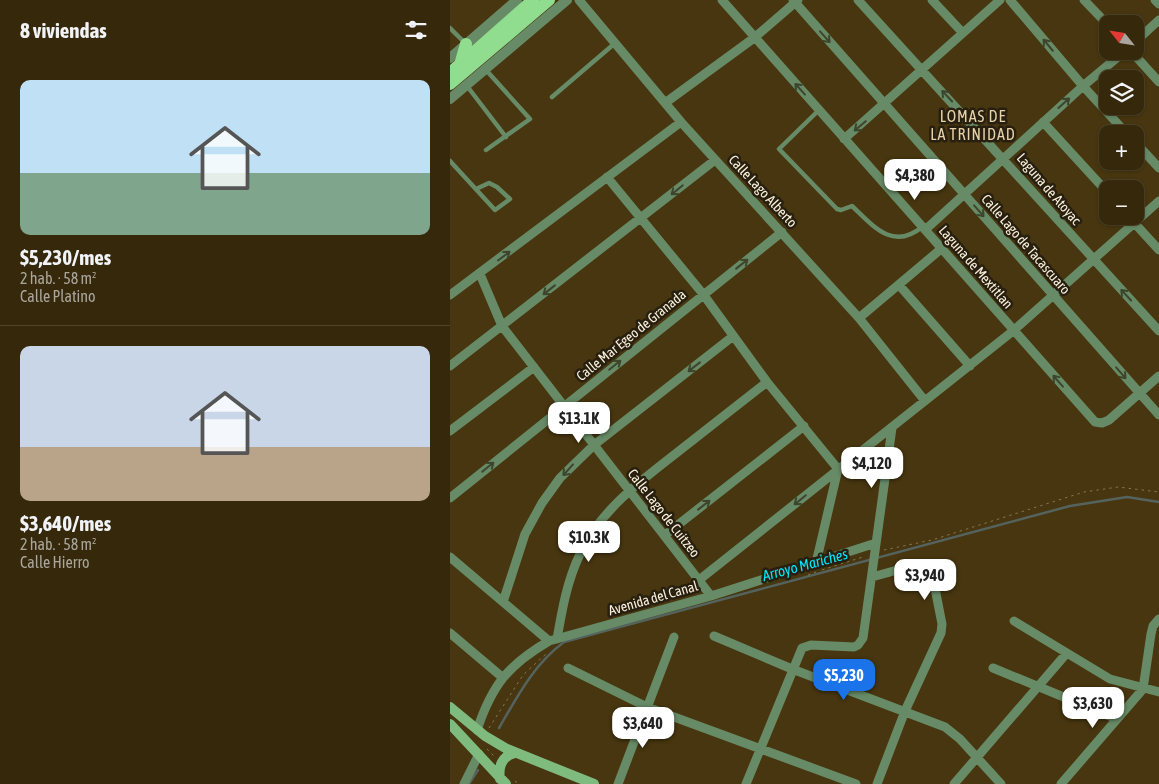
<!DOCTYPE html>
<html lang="es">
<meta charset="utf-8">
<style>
:root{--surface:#35280b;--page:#403419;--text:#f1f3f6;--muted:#aaa69d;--line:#4f442c;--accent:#1a73e8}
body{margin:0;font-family:"Asap Condensed",sans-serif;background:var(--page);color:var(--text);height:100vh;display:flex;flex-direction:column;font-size:19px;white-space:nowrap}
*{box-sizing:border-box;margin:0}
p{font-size:16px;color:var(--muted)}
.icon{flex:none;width:28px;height:28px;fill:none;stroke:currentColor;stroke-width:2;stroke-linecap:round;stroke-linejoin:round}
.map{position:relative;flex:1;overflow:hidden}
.side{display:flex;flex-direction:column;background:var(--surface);width:450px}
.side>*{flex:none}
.needle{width:32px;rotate:300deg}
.controls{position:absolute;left:649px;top:15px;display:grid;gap:10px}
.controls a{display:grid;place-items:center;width:45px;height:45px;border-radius:10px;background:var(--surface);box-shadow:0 1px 4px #0004,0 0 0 1px var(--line);font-size:25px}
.price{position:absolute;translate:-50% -42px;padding:0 11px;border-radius:10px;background:#fff;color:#222;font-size:16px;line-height:32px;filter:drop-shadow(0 1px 2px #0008)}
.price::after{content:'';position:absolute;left:50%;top:30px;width:15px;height:11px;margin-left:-8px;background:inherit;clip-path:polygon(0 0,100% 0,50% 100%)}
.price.active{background:var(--accent);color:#fff}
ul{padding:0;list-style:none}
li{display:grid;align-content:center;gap:10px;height:265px;padding:0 20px}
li+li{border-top:1px solid var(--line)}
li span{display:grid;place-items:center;height:155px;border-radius:10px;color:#555}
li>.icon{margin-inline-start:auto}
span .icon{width:90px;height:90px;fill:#fffc;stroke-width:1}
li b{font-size:21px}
h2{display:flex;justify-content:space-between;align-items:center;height:60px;padding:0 20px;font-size:21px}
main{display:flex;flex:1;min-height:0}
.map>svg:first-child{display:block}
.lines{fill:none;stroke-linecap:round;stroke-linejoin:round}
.stream{stroke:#55635e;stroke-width:2.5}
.path{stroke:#847554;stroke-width:1;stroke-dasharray:2.5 4;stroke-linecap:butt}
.service{stroke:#678b66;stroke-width:4.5}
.minor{stroke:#678b66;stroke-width:9}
.tertiary{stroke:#678b66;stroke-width:10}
.secondary{stroke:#7fba7e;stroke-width:10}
.primary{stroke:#91dd90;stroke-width:12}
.oneway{stroke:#3d452d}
.labels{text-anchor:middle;stroke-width:5;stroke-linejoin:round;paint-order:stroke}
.street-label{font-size:14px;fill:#fbf0db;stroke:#271f0f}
.water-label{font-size:15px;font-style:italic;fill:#00ebfc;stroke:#271f0f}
.quarter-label{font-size:16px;letter-spacing:1px;fill:#e7d2a9;stroke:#271f0f}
</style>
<main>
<section class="side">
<h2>8 viviendas<svg class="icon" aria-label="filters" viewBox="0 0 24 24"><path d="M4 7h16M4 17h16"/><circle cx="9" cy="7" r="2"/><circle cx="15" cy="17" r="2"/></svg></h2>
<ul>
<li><span style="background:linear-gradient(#bfe0f5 60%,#7fa58c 0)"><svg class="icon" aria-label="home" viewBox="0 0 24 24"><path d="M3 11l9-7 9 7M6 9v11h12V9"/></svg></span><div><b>$5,230/mes</b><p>2 hab. · 58 m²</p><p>Calle Platino</p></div></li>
<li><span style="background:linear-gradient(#c9d6e8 65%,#b9a48a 0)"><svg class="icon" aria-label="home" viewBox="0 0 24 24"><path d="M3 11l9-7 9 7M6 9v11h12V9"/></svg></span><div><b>$3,640/mes</b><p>2 hab. · 58 m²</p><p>Calle Hierro</p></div></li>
</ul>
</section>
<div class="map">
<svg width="709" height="784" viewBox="0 0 709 784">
<rect width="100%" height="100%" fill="#47360f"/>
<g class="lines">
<path class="stream" d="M 49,728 C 67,697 84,664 114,642 L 620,506 L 677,497 L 709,502
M 19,784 L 28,770"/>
<path class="path" d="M 434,550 L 482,540 L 634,492 L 668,487 L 709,492
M 372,570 L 413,557
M 358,575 L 366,572
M 39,728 L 73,675 L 97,653
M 37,749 L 45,757
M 65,781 L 69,784"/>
<path class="service" d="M 0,28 L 15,43
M 36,70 L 80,119 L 36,150
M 17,86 L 56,137
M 102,97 L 164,44
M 369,110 L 329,149 L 387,209 L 391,210 L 402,206 C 423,226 443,251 472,227
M 0,161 L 45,210 L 60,199 L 47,187 L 39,183 L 26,189"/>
<path class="minor" d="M 129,0 L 231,122 L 409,318 L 475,401
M 272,0 L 645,422 L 652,423 L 659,420 L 709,376
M 343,0 L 709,415
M 408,0 L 709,331
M 482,0 L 512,32
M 560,0 L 633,86 L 677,134
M 634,0 L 658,25
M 705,0 L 709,4
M 685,42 L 709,20
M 681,51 L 709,82
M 215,103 L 304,38 L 348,0
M 593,122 L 658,193
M 394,139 L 550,0
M 685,142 L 709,168
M 157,177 L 253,294 L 317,382 L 388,469
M 678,216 L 709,250
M 475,230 L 633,86 L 675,51
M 30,274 L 52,326 L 261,596
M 449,285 L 520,366
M 0,295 L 231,122
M 409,318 L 491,249
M 0,366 L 265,160
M 0,431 L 84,367
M 0,498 L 332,232
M 215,535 L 354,426
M 0,557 L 99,641
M 366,563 L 388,469
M 422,577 L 469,564 L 482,573 L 492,624 L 491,633 L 455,711 L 427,784
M 249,580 L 563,331 L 709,201
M 53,602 L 75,534 L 92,503 L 110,478 L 144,445 L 282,337
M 564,621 L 660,679 L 709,692
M 0,633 L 52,677
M 264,636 L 342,669 L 495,727 L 510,739 L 551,784
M 107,639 C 112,610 117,581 130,554 C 151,509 191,481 229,451 C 258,428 288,405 317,382
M 118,668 L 197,707 L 406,784
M 543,668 L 667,719
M 27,730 C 42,685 58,665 99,641 L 261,596 L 426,543
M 14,784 L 29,754
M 168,784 L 224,637
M 296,784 L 352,648 L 361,645 L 404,647 L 408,645 L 413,638 L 442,428
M 504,784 L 616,654
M 611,784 L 693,689 L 701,634 L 703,626 L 709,619"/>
<path class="tertiary" d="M 0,58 L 67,0
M 0,99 L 117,0"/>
<path class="secondary" d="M 0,707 L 35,736 L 57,749 L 144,784
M 0,724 L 56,784
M 50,779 C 48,766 52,756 65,753"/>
<path class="primary" d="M 10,65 L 16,44
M 0,73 L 83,0
M 0,84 L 99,0"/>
</g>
<defs><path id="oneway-shaft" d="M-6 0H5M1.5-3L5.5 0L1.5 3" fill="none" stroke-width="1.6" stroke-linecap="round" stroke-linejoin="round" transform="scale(1.25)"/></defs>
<g class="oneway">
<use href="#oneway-shaft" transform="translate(375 37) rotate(48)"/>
<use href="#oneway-shaft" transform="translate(598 45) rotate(-130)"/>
<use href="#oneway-shaft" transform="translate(350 89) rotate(-132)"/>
<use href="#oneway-shaft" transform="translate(497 96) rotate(-133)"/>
<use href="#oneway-shaft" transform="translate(614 103) rotate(-42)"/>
<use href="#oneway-shaft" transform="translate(410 126) rotate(140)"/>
<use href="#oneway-shaft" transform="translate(227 190) rotate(141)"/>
<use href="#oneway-shaft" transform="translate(529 211) rotate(49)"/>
<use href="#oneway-shaft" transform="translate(54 256) rotate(-37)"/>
<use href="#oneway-shaft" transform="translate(292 264) rotate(-38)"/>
<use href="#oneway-shaft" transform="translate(99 290) rotate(142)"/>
<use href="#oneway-shaft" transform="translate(676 295) rotate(-133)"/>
<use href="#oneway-shaft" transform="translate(165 365) rotate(-39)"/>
<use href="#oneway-shaft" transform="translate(244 367) rotate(142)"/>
<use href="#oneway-shaft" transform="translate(671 373) rotate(49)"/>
<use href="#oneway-shaft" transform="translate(608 381) rotate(-131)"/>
<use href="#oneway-shaft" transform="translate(38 467) rotate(-39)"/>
<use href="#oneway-shaft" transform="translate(118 470) rotate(132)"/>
<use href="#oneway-shaft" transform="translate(350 500) rotate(141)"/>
<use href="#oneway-shaft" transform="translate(254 505) rotate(-38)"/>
</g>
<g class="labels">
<g class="street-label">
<text transform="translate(599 189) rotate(49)" y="5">Laguna de Atoyac</text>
<text transform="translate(313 191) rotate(47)" y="5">Calle Lago Alberto</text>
<text transform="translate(576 244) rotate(49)" y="5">Calle Lago de Tacascuaro</text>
<text transform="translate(526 267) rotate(49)" y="5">Laguna de Mextitlan</text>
<text transform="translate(181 335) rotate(-39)" y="5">Calle Mar Egeo de Granada</text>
<text transform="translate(214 513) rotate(52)" y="5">Calle Lago de Cuitzeo</text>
<text transform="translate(203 598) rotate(-16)" y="5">Avenida del Canal</text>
</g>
<g class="water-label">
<text transform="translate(355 565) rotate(-15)" y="5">Arroyo Mariches</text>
</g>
<g class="quarter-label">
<text x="523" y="122">LOMAS DE<tspan x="523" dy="18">LA TRINIDAD</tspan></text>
</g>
</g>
</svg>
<div class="controls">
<a><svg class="needle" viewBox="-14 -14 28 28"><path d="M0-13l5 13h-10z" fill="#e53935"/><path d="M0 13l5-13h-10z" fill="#aaa69d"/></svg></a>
<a><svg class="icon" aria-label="layers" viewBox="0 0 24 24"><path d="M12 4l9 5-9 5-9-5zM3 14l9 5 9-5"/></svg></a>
<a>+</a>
<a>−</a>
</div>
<b class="price" style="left:465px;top:201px">$4,380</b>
<b class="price" style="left:129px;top:444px">$13.1K</b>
<b class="price" style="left:422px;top:489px">$4,120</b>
<b class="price" style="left:139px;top:563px">$10.3K</b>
<b class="price" style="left:475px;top:601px">$3,940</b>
<b class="price active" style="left:394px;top:701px">$5,230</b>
<b class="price" style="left:643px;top:729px">$3,630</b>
<b class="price" style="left:193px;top:749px">$3,640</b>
</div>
</main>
